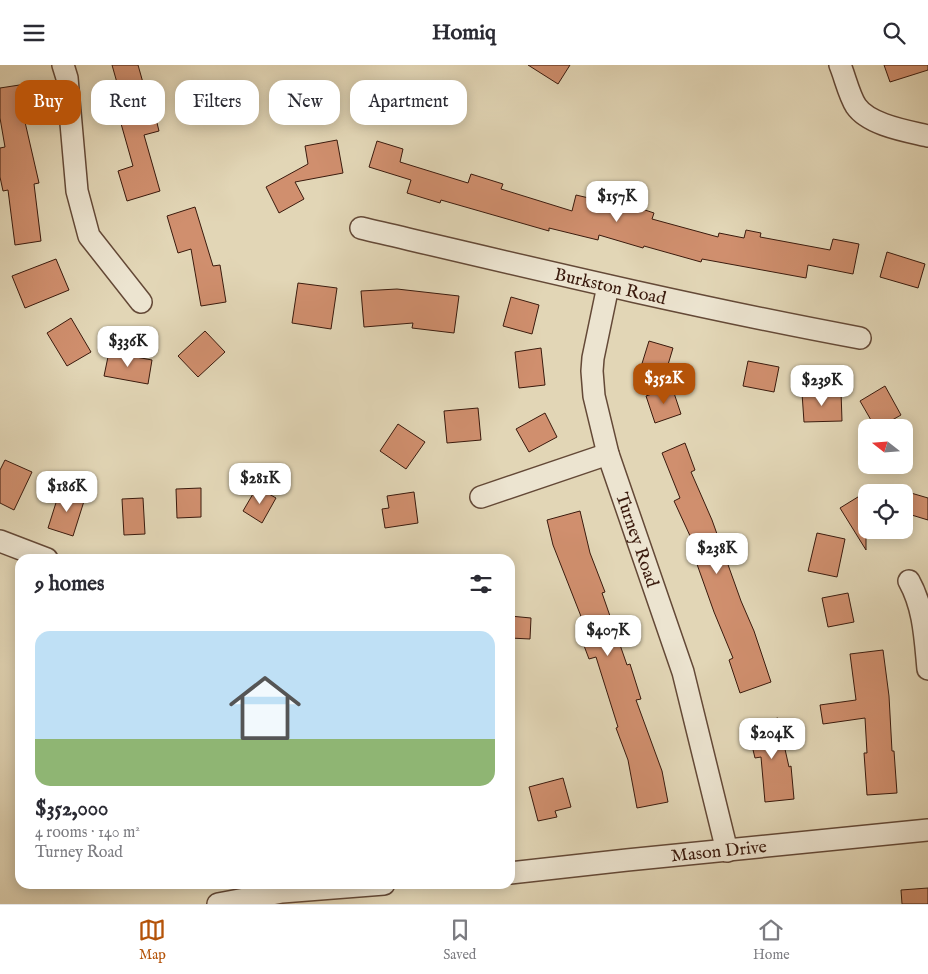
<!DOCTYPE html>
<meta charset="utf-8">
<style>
:root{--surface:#fff;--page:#f7f7f7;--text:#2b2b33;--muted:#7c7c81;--line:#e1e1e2;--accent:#b45309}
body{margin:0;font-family:"IM FELL English",serif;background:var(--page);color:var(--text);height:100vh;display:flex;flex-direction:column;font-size:19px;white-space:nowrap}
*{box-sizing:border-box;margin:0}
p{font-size:16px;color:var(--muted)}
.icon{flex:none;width:28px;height:28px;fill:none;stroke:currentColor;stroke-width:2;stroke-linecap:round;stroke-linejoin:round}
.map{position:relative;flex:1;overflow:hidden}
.panel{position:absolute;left:15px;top:489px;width:500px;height:335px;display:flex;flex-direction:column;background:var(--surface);border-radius:15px;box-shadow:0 2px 12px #0003}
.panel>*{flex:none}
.banner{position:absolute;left:15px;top:15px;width:500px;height:45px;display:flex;gap:10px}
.needle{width:32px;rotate:287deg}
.fabs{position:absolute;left:858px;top:354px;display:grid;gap:10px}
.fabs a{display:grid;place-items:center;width:55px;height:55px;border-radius:10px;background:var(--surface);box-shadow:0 2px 12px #0003;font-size:25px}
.price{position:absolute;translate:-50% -42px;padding:0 11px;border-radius:10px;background:#fff;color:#222;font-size:16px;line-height:32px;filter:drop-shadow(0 1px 2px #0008)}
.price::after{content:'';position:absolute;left:50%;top:30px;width:15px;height:11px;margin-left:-8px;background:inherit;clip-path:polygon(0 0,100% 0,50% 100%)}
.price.on{background:var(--accent);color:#fff}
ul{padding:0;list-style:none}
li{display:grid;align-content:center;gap:10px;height:265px;padding:0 20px}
li span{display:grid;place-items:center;height:155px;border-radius:15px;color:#555}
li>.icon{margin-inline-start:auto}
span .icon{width:90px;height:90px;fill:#fffc;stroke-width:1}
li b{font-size:21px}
h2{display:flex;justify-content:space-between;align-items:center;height:60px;padding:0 20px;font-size:21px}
.pill{padding:0 18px;border-radius:15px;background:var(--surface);box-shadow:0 2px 12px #0003;font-size:18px;line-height:45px}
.pill.on{background:var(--accent);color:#fff}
header{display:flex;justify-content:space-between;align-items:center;height:65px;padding:0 20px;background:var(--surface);font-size:22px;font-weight:700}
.tab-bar{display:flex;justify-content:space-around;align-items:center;height:70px;border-top:1px solid var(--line);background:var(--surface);font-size:14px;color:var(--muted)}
.tab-bar a{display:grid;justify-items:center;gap:2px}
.tab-bar .on{color:var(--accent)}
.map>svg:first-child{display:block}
.building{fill:#d08f6e;stroke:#3a1a0d}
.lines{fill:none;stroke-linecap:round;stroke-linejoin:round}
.minor-casing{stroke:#644937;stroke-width:24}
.minor{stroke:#ece4d0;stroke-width:21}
.labels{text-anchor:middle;stroke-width:4;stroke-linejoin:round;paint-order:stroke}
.street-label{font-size:18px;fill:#3a1a0d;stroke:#ece4d0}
</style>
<header><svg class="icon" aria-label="menu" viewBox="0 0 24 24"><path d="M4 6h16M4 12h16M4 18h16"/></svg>Homiq<svg class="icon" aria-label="search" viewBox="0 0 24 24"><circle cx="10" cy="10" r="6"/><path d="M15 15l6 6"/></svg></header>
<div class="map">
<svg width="928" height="839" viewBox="0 0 928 839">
<rect width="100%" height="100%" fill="#e2d6b6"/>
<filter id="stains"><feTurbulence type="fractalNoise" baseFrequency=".004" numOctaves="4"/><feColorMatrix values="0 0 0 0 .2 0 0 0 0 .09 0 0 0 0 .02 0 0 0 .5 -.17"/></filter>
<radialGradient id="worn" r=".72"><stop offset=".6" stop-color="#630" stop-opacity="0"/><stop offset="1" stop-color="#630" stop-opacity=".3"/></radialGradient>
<path class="building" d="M 112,0 L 138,0 L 149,39 L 152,38 L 159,66 L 144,70 L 160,126 L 127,136 L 118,106 L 133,101 L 118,48 L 125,46 Z
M 528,0 L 570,0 L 558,19 Z
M 884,0 L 928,0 L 928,5 L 890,17 Z
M 26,19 L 32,56 L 25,57 L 39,118 L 34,119 L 41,176 L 15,180 L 8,125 L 3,126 L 0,112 L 0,83 L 5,82 L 0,53 L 0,23 Z
M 337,75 L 343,108 L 295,117 L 304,134 L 279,148 L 266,122 L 308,99 L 305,81 Z
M 377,76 L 403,84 L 400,97 L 468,118 L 471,109 L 503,119 L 501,124 L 572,146 L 576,130 L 623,141 L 624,138 L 654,148 L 652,154 L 718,172 L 719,168 L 744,173 L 746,165 L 761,168 L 760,172 L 830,185 L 833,174 L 859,179 L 853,209 L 808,200 L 806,213 L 702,194 L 701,197 L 644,181 L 643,183 L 599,170 L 598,175 L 549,163 L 549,166 L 441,135 L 440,138 L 407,128 L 411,115 L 369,102 Z
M 195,142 L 213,201 L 220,200 L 226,237 L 201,241 L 191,184 L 178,188 L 167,151 Z
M 887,187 L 925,199 L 918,223 L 880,212 Z
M 56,194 L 69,225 L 25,243 L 12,211 Z
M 298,218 L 337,223 L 331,264 L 292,258 Z
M 397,224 L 459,231 L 454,268 L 412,263 L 413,258 L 364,262 L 361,226 Z
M 511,232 L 539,240 L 532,269 L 503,261 Z
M 71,253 L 91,287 L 67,301 L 47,268 Z
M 205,266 L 225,287 L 198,312 L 178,291 Z
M 649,276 L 673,283 L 664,313 L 640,305 Z
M 541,283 L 545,320 L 519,323 L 515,287 Z
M 109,287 L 152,295 L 148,319 L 104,311 Z
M 748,296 L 779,302 L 774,327 L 743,321 Z
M 885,321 L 901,350 L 880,362 L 875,362 L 860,336 Z
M 672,322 L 681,349 L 655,358 L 646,331 Z
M 841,326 L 842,356 L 804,357 L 802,328 Z
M 478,343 L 481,375 L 447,378 L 444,346 Z
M 545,348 L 557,372 L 529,387 L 516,364 Z
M 398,359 L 425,377 L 406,404 L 380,386 Z
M 685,378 L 695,405 L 691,407 L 712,455 L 741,536 L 754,566 L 771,617 L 740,628 L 729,595 L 733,593 L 714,547 L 693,488 L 697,486 L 674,436 L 680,433 L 662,388 Z
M 5,395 L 32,407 L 14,445 L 0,438 L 0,405 Z
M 257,422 L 276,433 L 262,458 L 243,446 Z
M 201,423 L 201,452 L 177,453 L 176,424 Z
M 60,425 L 85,433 L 73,471 L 48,463 Z
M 414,427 L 418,458 L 385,463 L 382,444 L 389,443 L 387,431 Z
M 866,427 L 866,485 L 840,443 Z
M 911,428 L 928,433 L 928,455 L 905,448 Z
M 143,433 L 145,469 L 124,470 L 122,434 Z
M 580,446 L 590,488 L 605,527 L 602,528 L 627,600 L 630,599 L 641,634 L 636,635 L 662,706 L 668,737 L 637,743 L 628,695 L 616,663 L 618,662 L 596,592 L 589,594 L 577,562 L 584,559 L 553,480 L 547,455 Z
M 817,468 L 845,474 L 837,512 L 808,506 Z
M 848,528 L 854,557 L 828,562 L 822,533 Z
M 510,551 L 531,553 L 530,574 L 510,573 Z
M 883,585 L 889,631 L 892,686 L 894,686 L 897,728 L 867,730 L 864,688 L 867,688 L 865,653 L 823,659 L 820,640 L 856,635 L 850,589 Z
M 778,653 L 789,702 L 791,701 L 794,734 L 765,737 L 761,692 L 755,693 L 747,660 Z
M 563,713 L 571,742 L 555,746 L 557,752 L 538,756 L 529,722 Z
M 928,823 L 928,839 L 902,839 L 901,825 Z"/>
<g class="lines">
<defs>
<g id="minor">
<path d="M 63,0 L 67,13 L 77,126 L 89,171 L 141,237"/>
<path d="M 840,0 C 845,12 849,30 856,41 C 869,60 907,66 928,71"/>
<path id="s1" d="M 361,163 C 527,202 693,242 860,273"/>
<path id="s2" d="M 608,221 L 593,293 L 592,306 L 594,331 L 608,389 L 683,607 L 727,786"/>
<path d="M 481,432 L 608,389"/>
<path d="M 0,476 L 47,494"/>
<path d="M 909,516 C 924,543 925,573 928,604"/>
<path id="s3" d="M 510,808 L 627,795 L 928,765"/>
<path d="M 218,839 L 282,827 L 384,819"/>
</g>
</defs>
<use href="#minor" class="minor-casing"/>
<use href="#minor" class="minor"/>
</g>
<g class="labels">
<g class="street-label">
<text dy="6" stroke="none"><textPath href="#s1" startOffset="256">Burkston Road</textPath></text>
<text dy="6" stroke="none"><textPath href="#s2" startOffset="262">Turney Road</textPath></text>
<text dy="6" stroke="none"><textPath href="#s3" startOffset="210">Mason Drive</textPath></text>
</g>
</g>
<rect width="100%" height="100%" filter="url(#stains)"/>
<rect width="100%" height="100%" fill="url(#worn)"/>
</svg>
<div class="fabs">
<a><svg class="needle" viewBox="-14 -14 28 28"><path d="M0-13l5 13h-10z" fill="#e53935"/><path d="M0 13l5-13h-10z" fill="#7c7c81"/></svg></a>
<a><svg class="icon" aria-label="locate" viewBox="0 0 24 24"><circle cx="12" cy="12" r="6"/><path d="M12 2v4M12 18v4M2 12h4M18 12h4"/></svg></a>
</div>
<b class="price" style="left:617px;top:158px">$157K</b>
<b class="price" style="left:128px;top:303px">$336K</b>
<b class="price on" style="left:664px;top:340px">$352K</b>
<b class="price" style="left:822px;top:342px">$239K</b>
<b class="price" style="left:260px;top:440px">$281K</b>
<b class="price" style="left:67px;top:448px">$186K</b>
<b class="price" style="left:717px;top:510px">$238K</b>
<b class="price" style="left:608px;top:592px">$407K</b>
<b class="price" style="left:772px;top:695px">$204K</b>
<div class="banner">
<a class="pill on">Buy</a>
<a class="pill">Rent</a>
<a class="pill">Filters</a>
<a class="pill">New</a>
<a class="pill">Apartment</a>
</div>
<section class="panel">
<h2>9 homes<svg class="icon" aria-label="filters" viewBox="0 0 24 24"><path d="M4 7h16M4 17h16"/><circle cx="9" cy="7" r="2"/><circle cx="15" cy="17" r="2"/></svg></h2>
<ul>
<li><span style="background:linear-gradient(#bfe0f5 70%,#8fb573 0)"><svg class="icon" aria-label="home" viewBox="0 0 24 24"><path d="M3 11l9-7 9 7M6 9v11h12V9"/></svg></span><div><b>$352,000</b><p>4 rooms · 140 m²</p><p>Turney Road</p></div></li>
</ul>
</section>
</div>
<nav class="tab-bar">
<a class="on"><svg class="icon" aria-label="map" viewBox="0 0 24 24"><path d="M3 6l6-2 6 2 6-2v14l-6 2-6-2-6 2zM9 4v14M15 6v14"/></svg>Map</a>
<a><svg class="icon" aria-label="saved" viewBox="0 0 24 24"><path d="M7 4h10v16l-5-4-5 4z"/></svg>Saved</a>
<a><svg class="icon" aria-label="home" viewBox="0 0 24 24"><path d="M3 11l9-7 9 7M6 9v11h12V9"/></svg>Home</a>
</nav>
